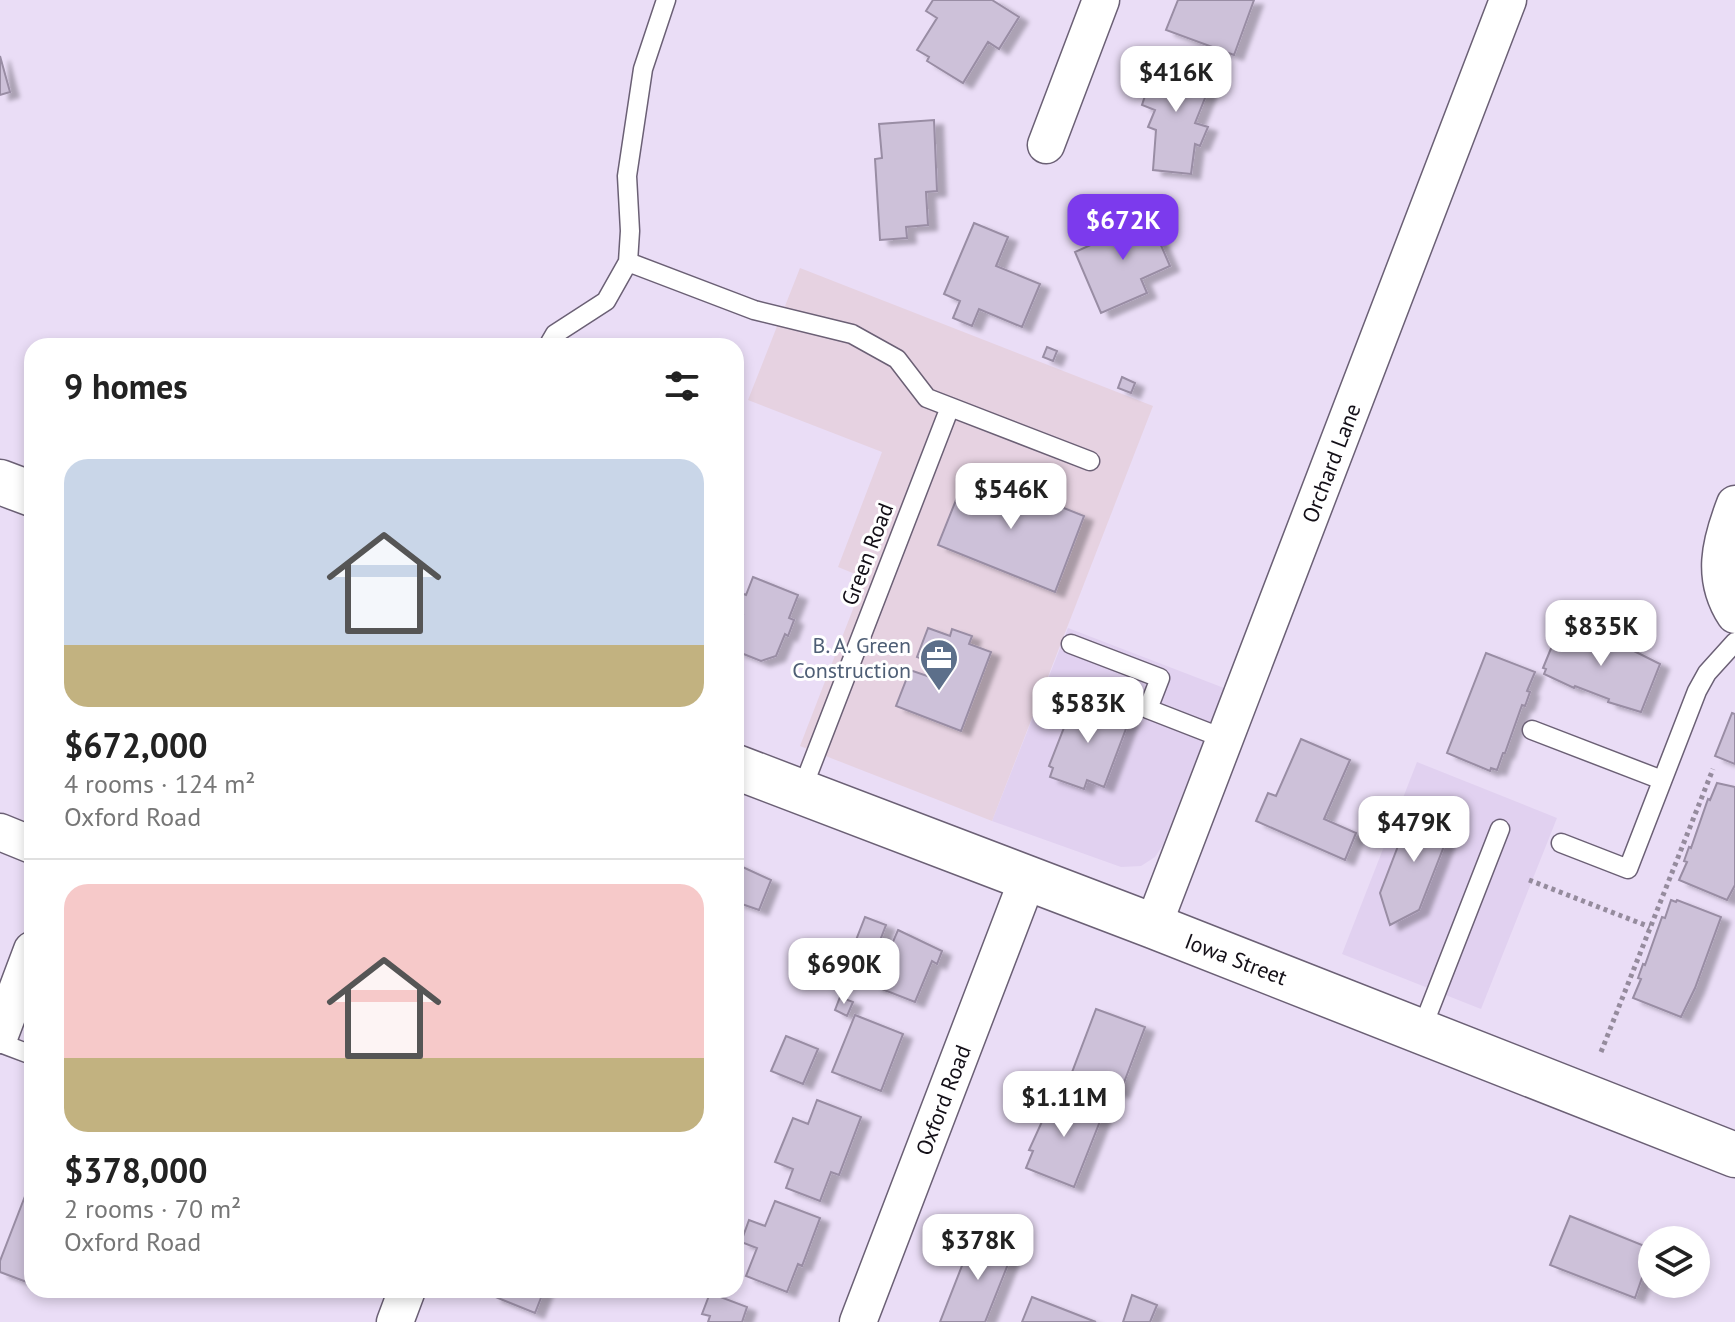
<!DOCTYPE html>
<meta charset="utf-8">
<style>
:root{--surface:#fff;--page:#f2f2f2;--text:#222;--muted:#767676;--line:#e0e0e0;--accent:#7c3aed}
body{margin:0;font-family:"PT Sans",sans-serif;background:var(--page);color:var(--text);height:100vh;display:flex;flex-direction:column;font-size:30px;white-space:nowrap}
*{box-sizing:border-box;margin:0}
p{font-size:26px;color:var(--muted)}
.icon{flex:none;width:44px;height:44px;fill:none;stroke:currentColor;stroke-width:2;stroke-linecap:round;stroke-linejoin:round}
.map{position:relative;flex:1;overflow:hidden}
.side{position:absolute;left:24px;top:338px;width:720px;height:960px;display:flex;flex-direction:column;background:var(--surface);border-radius:24px;box-shadow:0 4px 12px #0003}
.side>*{flex:none}
.controls{position:absolute;left:1638px;top:1226px;display:grid;gap:16px}
.controls a{display:grid;place-items:center;width:72px;height:72px;border-radius:50%;background:var(--surface);box-shadow:0 4px 12px #0003;font-size:40px}
.price{position:absolute;translate:-50% -68px;padding:0 18px;border-radius:16px;background:#fff;color:#222;font-size:26px;line-height:52px;filter:drop-shadow(0 2px 4px #0008)}
.price::after{content:'';position:absolute;left:50%;top:48px;width:24px;height:18px;margin-left:-12px;background:inherit;clip-path:polygon(0 0,100% 0,50% 100%)}
.price.active{background:var(--accent);color:#fff}
ul{padding:0;list-style:none}
li{display:grid;align-content:center;gap:16px;height:424px;padding:0 40px}
li+li{border-top:2px solid var(--line)}
li span{display:grid;place-items:center;height:248px;border-radius:24px;color:#555}
li>.icon{margin-inline-start:auto}
span .icon{width:144px;height:144px;fill:#fffc;stroke-width:1}
li b{font-size:34px}
h2{display:flex;justify-content:space-between;align-items:center;height:96px;padding:0 40px;font-size:34px}
.map>svg:first-child{display:block}
.built{fill:#e1d1f0}
.industrial{fill:#e6d2e1}
.building{fill:#cdc1d9;stroke:#998da4;stroke-width:2;filter:url(#shadow)}
.lines{fill:none;stroke-linecap:round;stroke-linejoin:round}
.service-casing{stroke:#6b6075;stroke-width:21}
.minor-casing{stroke:#6b6075;stroke-width:39}
.trunk-casing{stroke:#6b6075;stroke-width:47}
.path{stroke:#958b9d;stroke-width:5;stroke-dasharray:4 4;stroke-linecap:butt}
.service{stroke:#fff;stroke-width:18}
.minor{stroke:#fff;stroke-width:36}
.trunk{stroke:#fff;stroke-width:44}
.labels{text-anchor:middle;stroke-width:6;stroke-linejoin:round;paint-order:stroke}
.street-label{font-size:22px;fill:#130f17;stroke:#fff}
.service-label{font-size:22px;fill:#4e5e75;stroke:#fff;text-anchor:end}
</style>
<div class="map">
<svg width="1735" height="1322" viewBox="0 0 1735 1322">
<defs>
<filter id="shadow"><feDropShadow dx="9" dy="5" stdDeviation="2" flood-color="#0004"/></filter>
</defs>
<rect width="100%" height="100%" fill="#eaddf6"/>
<path class="built" d="M 1068,628 L 1224,688 L 1163,845 L 1155,857 L 1141,866 L 1121,867 L 992,821 Z
M 1417,762 L 1557,818 L 1481,1009 L 1342,954 Z"/>
<path class="industrial" d="M 800,268 L 1153,406 L 992,821 L 800,746 L 865,578 L 838,567 L 882,452 L 748,400 Z"/>
<path class="building" d="M 933,0 L 992,0 L 1019,17 L 999,49 L 988,42 L 963,83 L 927,61 L 929,57 L 917,50 L 937,18 L 926,11 Z
M 1178,0 L 1254,0 L 1234,55 L 1166,30 Z
M 0,56 L 10,92 L 0,95 Z
M 1158,56 L 1213,78 L 1195,123 L 1208,127 L 1200,146 L 1195,144 L 1191,174 L 1153,170 L 1156,130 L 1148,127 L 1155,110 L 1142,105 Z
M 934,120 L 937,191 L 926,192 L 928,225 L 906,227 L 907,238 L 880,240 L 875,159 L 882,158 L 879,124 Z
M 1146,211 L 1170,266 L 1141,279 L 1147,293 L 1101,313 L 1075,252 L 1115,234 L 1111,226 Z
M 974,223 L 1008,237 L 996,266 L 1040,284 L 1022,327 L 979,309 L 972,326 L 953,318 L 960,301 L 944,294 Z
M 1047,347 L 1057,351 L 1053,361 L 1043,357 Z
M 1122,377 L 1135,383 L 1131,393 L 1118,388 Z
M 968,470 L 1084,516 L 1055,592 L 938,545 Z
M 753,577 L 798,595 L 789,618 L 794,620 L 788,636 L 785,634 L 776,656 L 761,661 L 736,651 L 736,633 L 743,615 L 736,612 L 736,591 L 746,595 Z
M 1561,624 L 1632,650 L 1660,664 L 1641,712 L 1608,702 L 1609,699 L 1575,686 L 1574,688 L 1544,674 L 1546,669 L 1543,668 Z
M 928,628 L 950,636 L 952,629 L 972,636 L 969,644 L 991,652 L 961,731 L 896,706 L 910,670 L 930,677 L 935,664 L 917,657 Z
M 1486,653 L 1535,672 L 1527,691 L 1530,692 L 1525,706 L 1522,705 L 1505,753 L 1503,753 L 1497,770 L 1491,768 L 1490,771 L 1447,753 Z
M 1076,697 L 1130,718 L 1104,787 L 1087,780 L 1084,789 L 1050,777 L 1053,768 L 1049,766 Z
M 1732,713 L 1735,714 L 1735,764 L 1715,756 Z
M 1301,739 L 1350,760 L 1324,819 L 1356,833 L 1345,860 L 1256,821 L 1268,793 L 1276,796 Z
M 1717,783 L 1735,787 L 1735,885 L 1727,900 L 1679,880 L 1687,862 L 1684,861 L 1689,847 L 1691,848 L 1708,799 L 1710,800 Z
M 1413,807 L 1453,823 L 1419,910 L 1390,925 L 1380,893 Z
M 736,864 L 771,880 L 759,910 L 736,902 Z
M 1671,900 L 1676,902 L 1677,900 L 1721,917 L 1695,988 L 1681,1017 L 1633,998 L 1641,979 L 1638,978 L 1643,964 L 1645,965 L 1662,917 L 1665,918 Z
M 865,917 L 886,925 L 872,961 L 851,953 Z
M 898,930 L 942,951 L 937,964 L 932,961 L 915,1002 L 874,986 Z
M 840,997 L 853,1002 L 847,1016 L 835,1010 Z
M 1096,1009 L 1145,1027 L 1120,1093 L 1071,1075 Z
M 855,1015 L 903,1034 L 881,1091 L 832,1072 Z
M 786,1036 L 818,1049 L 803,1084 L 771,1071 Z
M 1055,1093 L 1104,1111 L 1074,1187 L 1026,1168 L 1033,1151 L 1029,1150 Z
M 817,1100 L 861,1117 L 839,1175 L 831,1172 L 820,1201 L 786,1188 L 793,1169 L 775,1162 L 793,1118 L 808,1124 Z
M 32,1178 L 32,1284 L 0,1272 L 0,1261 Z
M 775,1201 L 820,1218 L 802,1266 L 798,1264 L 787,1292 L 746,1276 L 757,1248 L 741,1242 L 749,1220 L 765,1226 Z
M 1570,1216 L 1652,1249 L 1635,1298 L 1550,1265 Z
M 974,1235 L 1014,1249 L 985,1322 L 940,1322 Z
M 496,1290 L 544,1290 L 535,1313 L 493,1296 Z
M 710,1293 L 747,1307 L 742,1322 L 708,1322 L 710,1316 L 702,1314 Z
M 1132,1295 L 1157,1305 L 1150,1322 L 1123,1322 Z
M 1032,1297 L 1096,1322 L 1022,1322 Z"/>
<g class="lines">
<defs>
<path id="service" d="M 628,262 L 754,310 L 852,334 L 897,359 L 927,398 L 1090,461
M 548,346 L 555,334 L 606,301 L 628,262 L 630,231 L 627,176 L 643,69 L 666,0
M 1071,644 L 1160,678 L 1148,709 L 1225,739
M 1532,730 L 1662,780
M 801,792 L 950,407
M 1561,843 L 1628,869 L 1697,691 L 1707,673 L 1735,642
M 1421,1031 L 1500,829
M 0,1043 L 32,1055"/>
<path id="minor" d="M 1046,145 L 1101,0
M 1735,504 C 1720,543 1711,578 1735,615
M 0,832 L 32,845
M 1153,926 L 1508,0
M 0,1035 L 32,950
M 395,1322 L 407,1290
M 858,1322 L 1028,878"/>
<path id="trunk" d="M 0,482 L 32,494
M 736,767 L 1153,926 L 1735,1155"/>
</defs>
<use href="#service" class="service-casing"/>
<use href="#minor" class="minor-casing"/>
<use href="#trunk" class="trunk-casing"/>
<path class="path" d="M 1529,880 L 1650,927
M 1601,1052 L 1713,769"/>
<use href="#service" class="service"/>
<use href="#minor" class="minor"/>
<use href="#trunk" class="trunk"/>
</g>
<defs>
<symbol id="office-pin" viewBox="-11 -11 22 30"><path d="M0 17L-7.5 6A9.5 9.5 0 1 1 7.5 6Z" fill="#5c6f8a" stroke="#fff"/><path d="M-6-3h4V-5.5h4V-3h4V5H-6ZM-1-4.5V-3h2v-1.5ZM-6 0V1H6V0Z" fill="#fff"/></symbol>
</defs>
<g fill-rule="evenodd">
<use href="#office-pin" x="917" y="636" width="44" height="60"/>
</g>
<g class="labels">
<g class="street-label">
<text transform="translate(1331 463) rotate(-69)" y="8">Orchard Lane</text>
<text transform="translate(867 554) rotate(-69)" y="8">Green Road</text>
<text transform="translate(1236 959) rotate(21)" y="8">Iowa Street</text>
<text transform="translate(943 1100) rotate(-69)" y="8">Oxford Road</text>
</g>
<g class="service-label">
<text x="911" y="653">B. A. Green<tspan x="911" dy="25">Construction</tspan></text>
</g>
</g>
</svg>
<div class="controls">
<a><svg class="icon" aria-label="layers" viewBox="0 0 24 24"><path d="M12 4l9 5-9 5-9-5zM3 14l9 5 9-5"/></svg></a>
</div>
<b class="price" style="left:1176px;top:114px">$416K</b>
<b class="price active" style="left:1123px;top:262px">$672K</b>
<b class="price" style="left:1011px;top:531px">$546K</b>
<b class="price" style="left:1601px;top:668px">$835K</b>
<b class="price" style="left:1088px;top:745px">$583K</b>
<b class="price" style="left:1414px;top:864px">$479K</b>
<b class="price" style="left:844px;top:1006px">$690K</b>
<b class="price" style="left:1064px;top:1139px">$1.11M</b>
<b class="price" style="left:978px;top:1282px">$378K</b>
<section class="side">
<h2>9 homes<svg class="icon" aria-label="filters" viewBox="0 0 24 24"><path d="M4 7h16M4 17h16"/><circle cx="9" cy="7" r="2"/><circle cx="15" cy="17" r="2"/></svg></h2>
<ul>
<li><span style="background:linear-gradient(#c9d6e8 75%,#c2b280 0)"><svg class="icon" aria-label="home" viewBox="0 0 24 24"><path d="M3 11l9-7 9 7M6 9v11h12V9"/></svg></span><div><b>$672,000</b><p>4 rooms · 124 m²</p><p>Oxford Road</p></div></li>
<li><span style="background:linear-gradient(#f6c9c9 70%,#c2b280 0)"><svg class="icon" aria-label="home" viewBox="0 0 24 24"><path d="M3 11l9-7 9 7M6 9v11h12V9"/></svg></span><div><b>$378,000</b><p>2 rooms · 70 m²</p><p>Oxford Road</p></div></li>
</ul>
</section>
</div>
